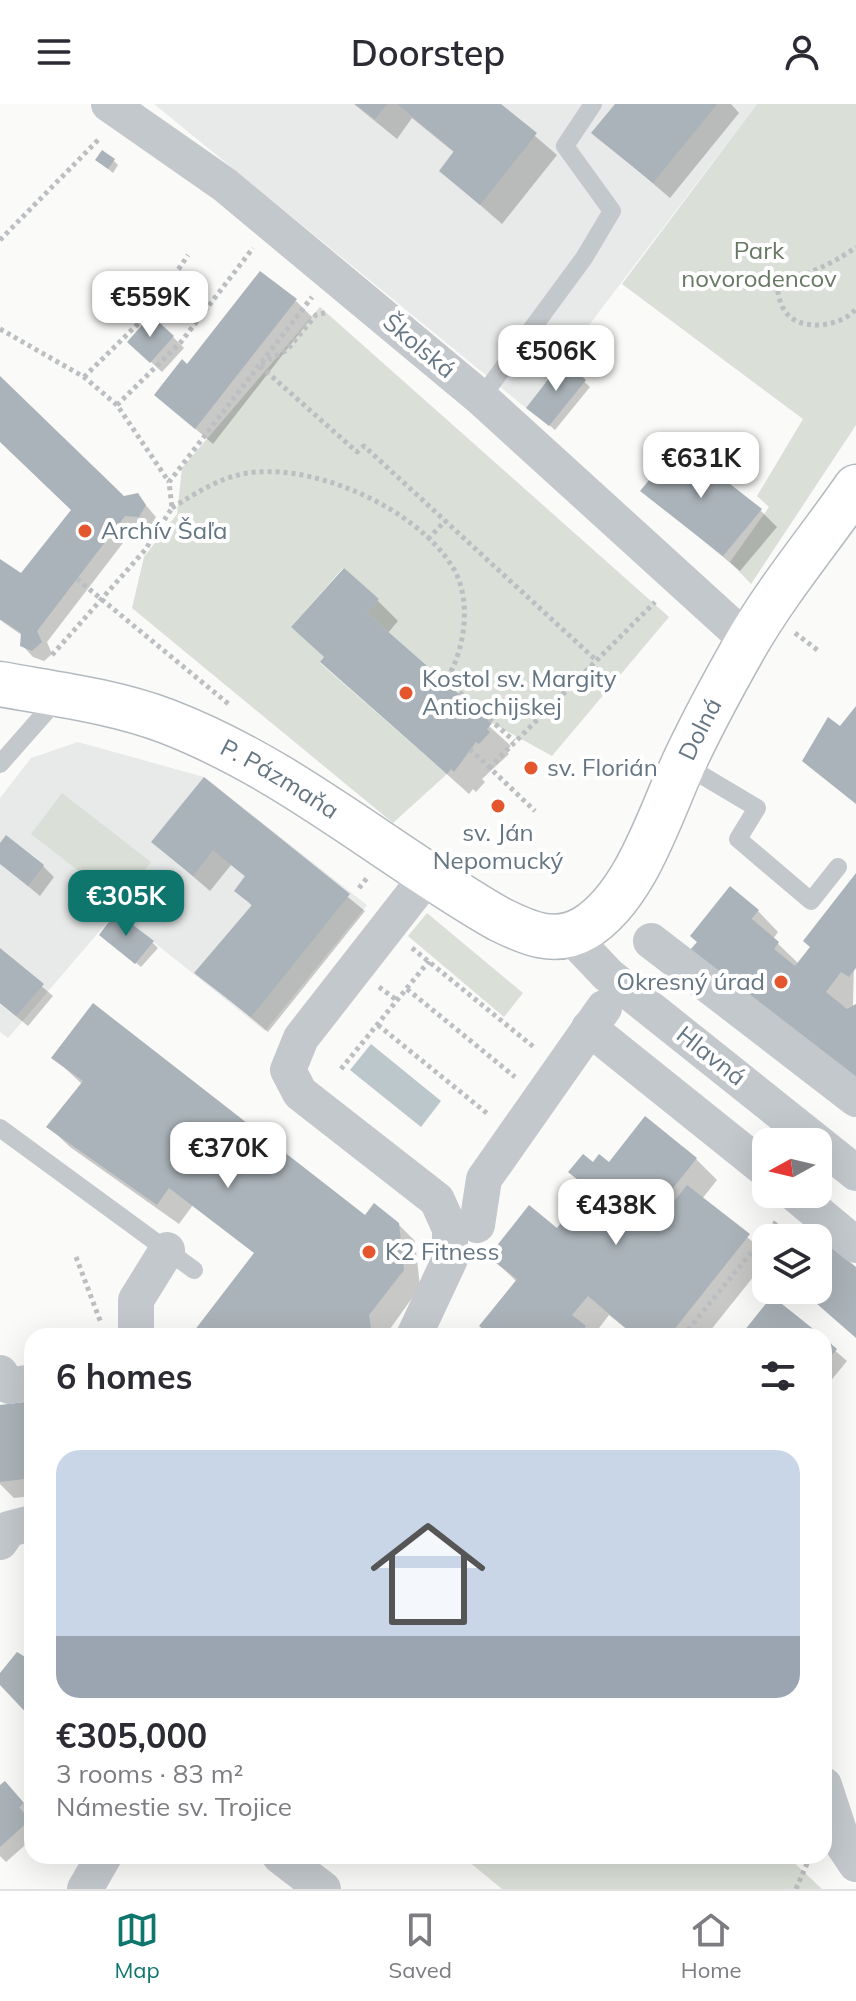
<!DOCTYPE html>
<meta charset="utf-8">
<style>
:root{--surface:#fff;--page:#f2f2f3;--text:#2b2b33;--muted:#7c7c81;--line:#e1e1e2;--accent:#0f766e}
body{margin:0;font-family:Mulish,sans-serif;background:var(--page);color:var(--text);height:100vh;display:flex;flex-direction:column;font-size:30px;white-space:nowrap}
*{box-sizing:border-box;margin:0}
p{font-size:26px;color:var(--muted)}
.icon{flex:none;width:44px;height:44px;fill:none;stroke:currentColor;stroke-width:2;stroke-linecap:round;stroke-linejoin:round}
.map{position:relative;flex:1;overflow:hidden}
.sheet{position:absolute;left:24px;top:1224px;width:808px;height:536px;display:flex;flex-direction:column;background:var(--surface);border-radius:24px;box-shadow:0 8px 32px #0002}
.sheet>*{flex:none}
.needle{width:52px;rotate:262deg}
.controls{position:absolute;left:752px;top:1024px;display:grid;gap:16px}
.controls a{display:grid;place-items:center;width:80px;height:80px;border-radius:16px;background:var(--surface);box-shadow:0 8px 32px #0002;font-size:40px}
.price{position:absolute;translate:-50% -68px;padding:0 18px;border-radius:16px;background:#fff;color:#222;font-size:26px;line-height:52px;filter:drop-shadow(0 2px 4px #0008)}
.price::after{content:'';position:absolute;left:50%;top:48px;width:24px;height:18px;margin-left:-12px;background:inherit;clip-path:polygon(0 0,100% 0,50% 100%)}
.price.current{background:var(--accent);color:#fff}
ul{padding:0;list-style:none}
li{display:grid;align-content:center;gap:16px;height:424px;padding:0 32px}
li span{display:grid;place-items:center;height:248px;border-radius:24px;color:#555}
li>.icon{margin-inline-start:auto}
span .icon{width:144px;height:144px;fill:#fffc;stroke-width:1}
li b{font-size:34px}
h2{display:flex;justify-content:space-between;align-items:center;height:96px;padding:0 32px;font-size:34px}
header{display:flex;justify-content:space-between;align-items:center;height:104px;padding:0 32px;background:var(--surface);font-size:36px;font-weight:600}
.tabs{display:flex;justify-content:space-around;align-items:center;height:112px;border-top:2px solid var(--line);background:var(--surface);font-size:22px;color:var(--muted)}
.tabs a{display:grid;justify-items:center;gap:4px}
.tabs .current{color:var(--accent)}
.map>svg:first-child{display:block}
.built{fill:#e8e9e9}
.green{fill:#dadfd7}
.water{fill:#bbc7cb}
.shadow{fill:#0003}
.building{fill:#aab3b9}
.lines{fill:none;stroke-linecap:round;stroke-linejoin:round}
.secondary-casing{stroke:#b3babf;stroke-width:47}
.path{stroke:#bbbfc2;stroke-width:5;stroke-dasharray:4 4;stroke-linecap:butt}
.lane{stroke:#c3c8cc;stroke-width:18}
.street{stroke:#c3c8cc;stroke-width:36}
.secondary{stroke:#fff;stroke-width:44}
.poi-dot{fill:#e4572e;stroke:#fff;stroke-width:3}
.labels{text-anchor:middle;stroke-width:8;stroke-linejoin:round;paint-order:stroke}
.park-label{font-size:24px;fill:#687a64;stroke:#fff}
.street-label{font-size:24px;fill:#657683;stroke:#fff}
.poi-label{font-size:24px;fill:#657683;stroke:#fff;text-anchor:start}
</style>
<header><svg class="icon" aria-label="menu" viewBox="0 0 24 24"><path d="M4 6h16M4 12h16M4 18h16"/></svg>Doorstep<svg class="icon" aria-label="person" viewBox="0 0 24 24"><circle cx="12" cy="8" r="4"/><path d="M4 21q1-7 8-7t8 7"/></svg></header>
<div class="map">
<svg width="856" height="1785" viewBox="0 0 856 1785">
<rect width="100%" height="100%" fill="#fafaf8"/>
<path class="built" d="M 154,0 L 757,0 L 526,304 Z
M 78,638 L 204,673 L 367,801 L 265,927 L 116,808 L 8,934 L 0,928 L 0,694 L 31,654 Z"/>
<path class="green" d="M 757,0 L 856,0 L 856,321 L 751,480 L 730,458 L 769,403 L 757,392 L 803,315 L 622,180 Z
M 320,203 L 669,513 L 552,652 L 492,619 L 367,509 L 379,495 L 343,464 L 291,523 L 324,553 L 320,559 L 447,670 L 393,719 L 132,504 L 144,453 L 177,410 L 182,364 Z
M 62,689 L 151,758 L 120,799 L 31,730 Z
M 427,809 L 523,889 L 504,913 L 408,832 Z
M 472,1752 L 787,1752 L 822,1785 L 502,1785 L 468,1757 Z"/>
<path class="water" d="M 371,940 L 441,997 L 421,1023 L 350,966 Z"/>
<path class="shadow" d="M 354,0 L 498,0 L 557,51 L 502,120 L 441,67 L 455,49 L 412,14 L 397,35 Z
M 617,0 L 731,0 L 739,9 L 670,94 L 594,29 Z
M 97,56 L 113,56 L 118,61 L 113,69 Z
M 296,197 L 312,213 L 213,340 L 156,291 L 187,263 Z
M 173,233 L 184,244 L 162,268 L 140,248 Z
M 563,259 L 590,283 L 555,326 L 534,308 Z
M 0,275 L 124,394 L 137,391 L 156,413 L 150,423 L 136,422 L 47,538 L 52,550 L 44,557 L 33,553 L 22,541 L 23,532 L 0,516 L 0,458 L 21,472 L 73,406 L 0,335 Z
M 643,387 L 760,406 L 777,423 L 740,467 Z
M 377,496 L 398,517 L 387,530 L 511,642 L 506,647 L 509,650 L 482,675 L 485,678 L 476,688 L 473,685 L 469,690 L 322,558 Z
M 204,676 L 365,807 L 268,928 L 197,869 L 253,803 L 237,786 L 246,773 L 231,761 L 210,787 L 153,738 Z
M 0,742 L 43,762 L 54,773 L 40,792 L 0,759 Z
M 856,772 L 853,900 L 856,983 L 713,868 L 758,807 L 778,828 L 773,835 L 799,860 Z
M 107,835 L 153,839 L 158,844 L 141,863 Z
M 0,847 L 53,892 L 28,922 L 0,899 Z
M 53,953 L 366,1113 L 398,1120 L 415,1137 L 420,1183 L 385,1232 L 170,1232 L 195,1229 L 256,1150 L 193,1101 L 179,1120 L 70,1043 L 49,1023 L 83,981 Z
M 696,1055 L 717,1076 L 702,1095 L 766,1149 L 766,1157 L 706,1232 L 635,1232 L 609,1211 L 593,1232 L 491,1232 L 517,1178 L 491,1153 L 558,1127 L 589,1087 L 571,1068 L 593,1061 Z
M 824,1237 L 847,1257 L 824,1285 Z
M 32,1299 L 32,1392 L 14,1394 L 0,1380 L 0,1303 Z
M 0,1684 L 16,1691 L 32,1709 L 29,1716 L 32,1735 L 6,1758 L 0,1752 Z"/>
<path class="building" d="M 355,0 L 387,0 L 375,15 Z
M 397,0 L 501,0 L 537,29 L 480,101 L 439,67 L 454,47 Z
M 615,0 L 717,0 L 653,79 L 591,29 Z
M 102,46 L 115,55 L 108,65 L 95,56 Z
M 260,167 L 297,195 L 195,325 L 154,291 L 182,255 L 187,260 Z
M 151,211 L 174,232 L 150,259 L 127,238 Z
M 563,256 L 586,276 L 549,322 L 526,304 Z
M 0,272 L 124,392 L 138,389 L 146,401 L 139,413 L 125,412 L 37,527 L 42,538 L 32,547 L 20,542 L 21,529 L 0,515 L 0,455 L 21,469 L 71,406 L 0,338 Z
M 679,340 L 762,405 L 723,452 L 640,387 Z
M 344,464 L 379,495 L 367,509 L 492,619 L 487,625 L 490,628 L 479,640 L 476,638 L 454,668 L 451,665 L 447,670 L 320,558 L 324,553 L 291,523 Z
M 856,602 L 856,700 L 802,657 L 828,613 L 840,622 Z
M 204,673 L 350,790 L 251,913 L 194,869 L 252,801 L 234,787 L 245,772 L 213,746 L 193,772 L 151,738 Z
M 6,731 L 44,761 L 28,782 L 0,760 L 0,739 Z
M 856,769 L 856,864 L 849,873 L 841,868 L 826,888 L 847,905 L 856,900 L 856,981 L 689,847 L 697,838 L 690,832 L 730,782 L 759,806 L 752,815 L 779,838 L 774,845 L 795,862 L 810,843 L 803,837 Z
M 116,808 L 154,837 L 135,860 L 99,831 Z
M 0,844 L 44,880 L 16,912 L 0,899 Z
M 93,899 L 365,1111 L 374,1099 L 399,1119 L 404,1166 L 369,1211 L 372,1232 L 170,1232 L 194,1227 L 254,1149 L 169,1084 L 157,1101 L 46,1023 L 83,977 L 51,954 Z
M 645,1012 L 697,1054 L 662,1098 L 669,1104 L 687,1081 L 750,1130 L 669,1232 L 635,1232 L 588,1192 L 572,1211 L 586,1222 L 578,1232 L 491,1232 L 479,1222 L 517,1175 L 488,1153 L 529,1101 L 557,1124 L 588,1084 L 568,1068 L 583,1050 L 593,1058 L 599,1050 L 609,1058 Z
M 812,1128 L 856,1163 L 856,1234 L 801,1186 L 818,1186 L 818,1134 L 806,1134 Z
M 772,1192 L 822,1232 L 740,1232 Z
M 824,1234 L 837,1245 L 824,1261 Z
M 32,1297 L 32,1374 L 0,1378 L 0,1301 Z
M 17,1548 L 32,1557 L 32,1615 L 0,1581 L 0,1569 Z
M 5,1677 L 24,1699 L 19,1703 L 30,1716 L 0,1743 L 0,1681 Z"/>
<g class="lines">
<defs>
<g id="secondary">
<path id="s1" d="M 0,580 C 55,590 113,597 166,617 C 289,664 387,751 499,815 C 527,829 555,842 585,824 C 637,792 661,707 686,654 C 704,616 724,579 745,542 C 777,486 820,435 856,383"/>
</g>
</defs>
<use href="#secondary" class="secondary-casing"/>
<path class="path" d="M 0,136 L 100,34
M 699,168 C 708,172 718,178 727,181 C 764,191 827,165 856,143
M 776,179 C 778,187 779,197 783,204 C 796,229 840,224 856,205
M 325,209 L 316,211 L 287,246 L 259,261 L 357,348 L 364,342 L 597,557
M 0,225 L 84,273 L 117,301 L 169,378
M 84,273 L 150,208 L 188,151
M 117,301 L 181,238 L 253,144
M 172,404 C 199,387 223,371 256,368 C 321,363 413,404 450,459 C 473,491 466,545 446,576 L 514,637
M 428,435 L 445,417
M 77,475 L 231,602
M 795,529 L 820,548
M 52,551 L 145,446 L 172,404 L 169,378 L 312,193
M 470,645 L 535,707
M 489,664 L 655,498
M 359,784 L 367,774
M 412,844 L 535,944
M 379,883 L 398,897
M 407,885 L 515,973
M 378,921 L 489,1011
M 341,965 L 429,857
M 76,1153 L 101,1219
M 683,1232 L 776,1118
M 743,1752 L 809,1755 L 813,1759
M 796,1785 L 809,1755"/>
<path class="lane" d="M 481,294 L 584,154 L 612,107 L 565,42 L 593,0
M 0,660 L 59,593
M 683,660 L 757,704 L 738,735 L 811,797 L 838,763
M 0,1024 L 194,1166"/>
<path class="street" d="M 109,0 L 225,81 L 481,294 L 748,537
M 570,831 L 608,871 L 856,1069
M 651,837 L 856,995
M 589,924 L 766,1066
M 795,1090 L 856,1141
M 477,1121 L 484,1075 L 604,904
M 136,1232 L 136,1196 L 167,1146
M 414,1232 L 450,1155 L 450,1125 L 437,1096 L 300,989 L 288,966 L 301,934 L 429,770
M 0,1269 L 9,1282 L 32,1278
M 0,1438 L 9,1425 L 32,1419
M 824,1681 L 844,1742 L 856,1760
M 280,1752 L 323,1785
M 85,1785 L 104,1752"/>
<use href="#secondary" class="secondary"/>
</g>
<g class="poi-dot">
<circle cx="85" cy="427" r="8"/>
<circle cx="406" cy="589" r="8"/>
<circle cx="531" cy="664" r="8"/>
<circle cx="498" cy="702" r="8"/>
<circle cx="781" cy="878" r="8"/>
<circle cx="369" cy="1148" r="8"/>
</g>
<g class="labels">
<g class="park-label">
<text x="759" y="155">Park<tspan x="759" dy="28">novorodencov</tspan></text>
</g>
<g class="street-label">
<text transform="translate(419 242) rotate(40)" y="8">Školská</text>
<text dy="8" stroke="none"><textPath href="#s1" startOffset="882">Dolná</textPath></text>
<text dy="8" stroke="none"><textPath href="#s1" startOffset="298">P. Pázmaňa</textPath></text>
<text transform="translate(711 952) rotate(38)" y="8">Hlavná</text>
</g>
<g class="poi-label">
<text x="101" y="435">Archív Šaľa</text>
<text x="422" y="583">Kostol sv. Margity<tspan x="422" dy="28">Antiochijskej</tspan></text>
<text x="547" y="672">sv. Florián</text>
<text x="498" y="737" text-anchor="middle">sv. Ján<tspan x="498" dy="28">Nepomucký</tspan></text>
<text x="765" y="886" text-anchor="end">Okresný úrad</text>
<text x="385" y="1156">K2 Fitness</text>
</g>
</g>
</svg>
<div class="controls">
<a><svg class="needle" viewBox="-14 -14 28 28"><path d="M0-13l5 13h-10z" fill="#e53935"/><path d="M0 13l5-13h-10z" fill="#7c7c81"/></svg></a>
<a><svg class="icon" aria-label="layers" viewBox="0 0 24 24"><path d="M12 4l9 5-9 5-9-5zM3 14l9 5 9-5"/></svg></a>
</div>
<b class="price" style="left:150px;top:235px">€559K</b>
<b class="price" style="left:556px;top:289px">€506K</b>
<b class="price" style="left:701px;top:396px">€631K</b>
<b class="price current" style="left:126px;top:834px">€305K</b>
<b class="price" style="left:228px;top:1086px">€370K</b>
<b class="price" style="left:616px;top:1143px">€438K</b>
<section class="sheet">
<h2>6 homes<svg class="icon" aria-label="filters" viewBox="0 0 24 24"><path d="M4 7h16M4 17h16"/><circle cx="9" cy="7" r="2"/><circle cx="15" cy="17" r="2"/></svg></h2>
<ul>
<li><span style="background:linear-gradient(#c9d6e8 75%,#9aa5b1 0)"><svg class="icon" aria-label="home" viewBox="0 0 24 24"><path d="M3 11l9-7 9 7M6 9v11h12V9"/></svg></span><div><b>€305,000</b><p>3 rooms · 83 m²</p><p>Námestie sv. Trojice</p></div></li>
</ul>
</section>
</div>
<nav class="tabs">
<a class="current"><svg class="icon" aria-label="map" viewBox="0 0 24 24"><path d="M3 6l6-2 6 2 6-2v14l-6 2-6-2-6 2zM9 4v14M15 6v14"/></svg>Map</a>
<a><svg class="icon" aria-label="saved" viewBox="0 0 24 24"><path d="M7 4h10v16l-5-4-5 4z"/></svg>Saved</a>
<a><svg class="icon" aria-label="home" viewBox="0 0 24 24"><path d="M3 11l9-7 9 7M6 9v11h12V9"/></svg>Home</a>
</nav>
